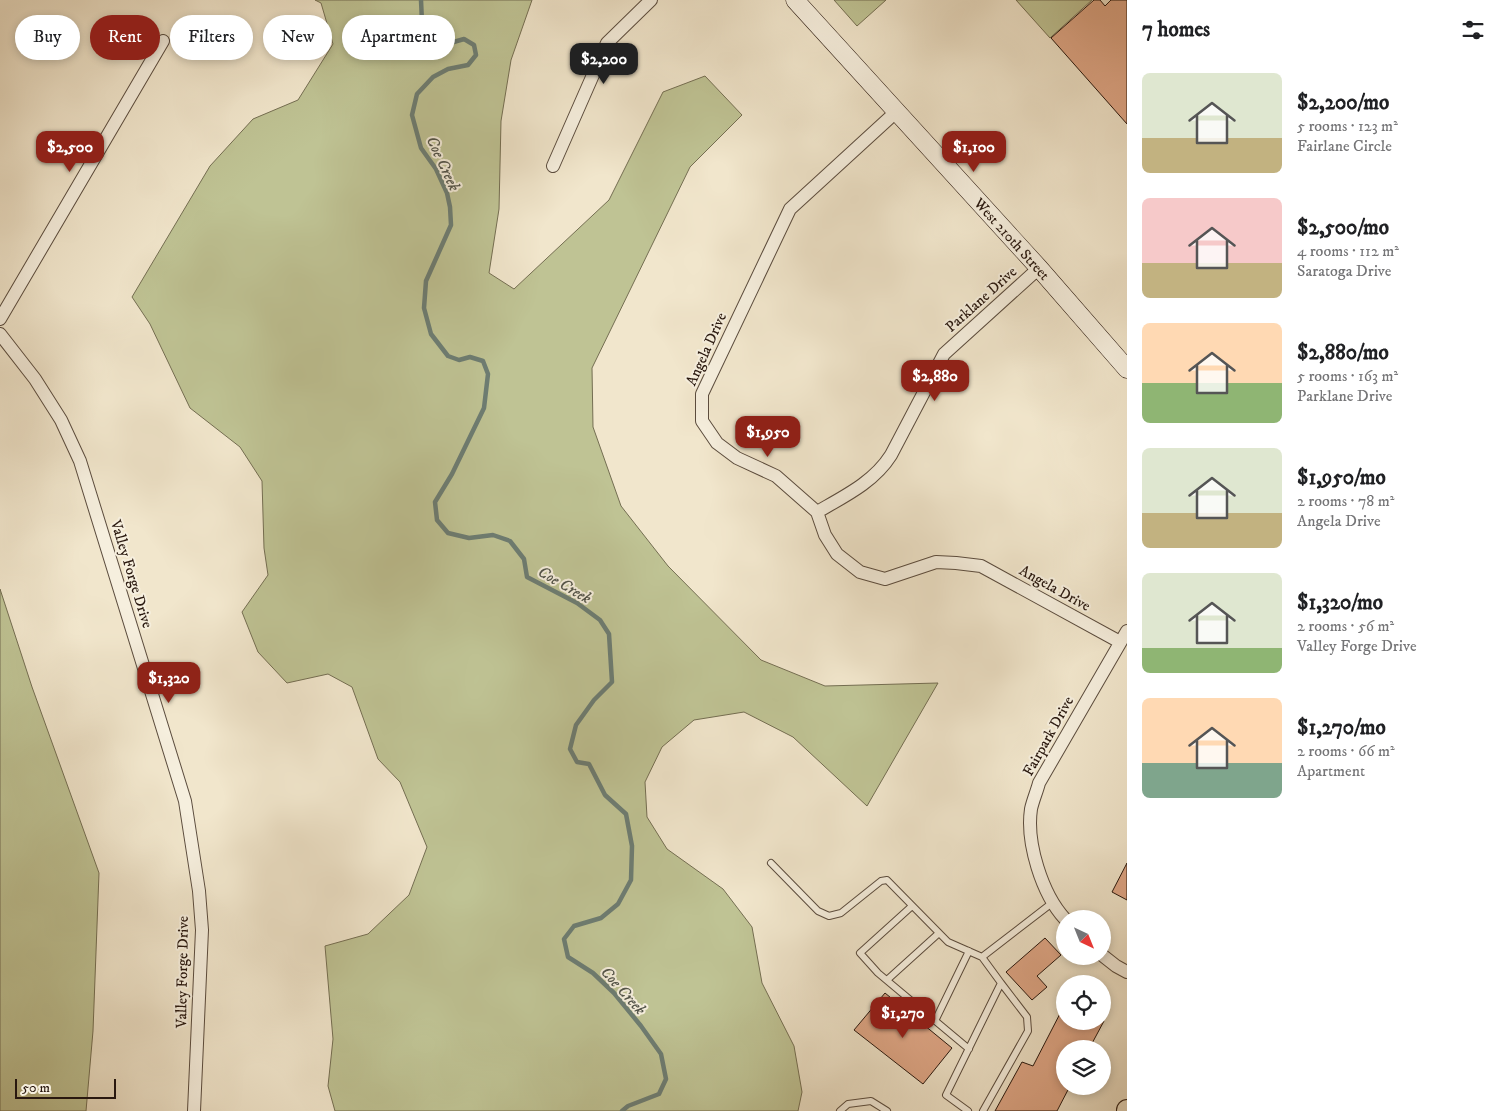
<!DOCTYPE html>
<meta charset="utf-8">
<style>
:root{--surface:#fff;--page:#f2f2f2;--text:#202124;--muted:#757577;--accent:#8f2418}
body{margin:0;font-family:"IM FELL DW Pica",serif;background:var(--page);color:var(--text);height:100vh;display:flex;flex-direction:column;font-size:19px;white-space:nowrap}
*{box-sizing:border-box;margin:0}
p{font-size:16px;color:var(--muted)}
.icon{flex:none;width:28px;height:28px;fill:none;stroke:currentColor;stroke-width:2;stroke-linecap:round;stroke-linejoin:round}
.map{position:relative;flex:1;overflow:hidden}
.sheet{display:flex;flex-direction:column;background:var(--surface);width:375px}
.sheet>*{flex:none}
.banner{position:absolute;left:15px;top:15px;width:475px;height:45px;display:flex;gap:10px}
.needle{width:32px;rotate:137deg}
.buttons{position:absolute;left:1056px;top:910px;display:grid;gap:10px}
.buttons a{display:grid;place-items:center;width:55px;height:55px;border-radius:50%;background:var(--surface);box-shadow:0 2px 8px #0003;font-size:25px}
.scale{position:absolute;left:15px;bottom:12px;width:101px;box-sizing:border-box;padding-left:5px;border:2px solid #29180f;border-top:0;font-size:14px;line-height:18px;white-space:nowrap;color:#29180f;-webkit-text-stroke:4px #f6efde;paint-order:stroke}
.price{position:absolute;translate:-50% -42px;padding:0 11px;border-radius:10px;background:var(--accent);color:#fff;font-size:16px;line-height:32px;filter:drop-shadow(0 1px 2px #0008)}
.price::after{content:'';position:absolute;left:50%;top:30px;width:15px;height:11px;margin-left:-8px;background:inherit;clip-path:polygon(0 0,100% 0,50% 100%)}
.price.on{background:#222;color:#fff}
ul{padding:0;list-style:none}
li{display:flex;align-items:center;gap:15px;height:125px;padding:0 15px}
li span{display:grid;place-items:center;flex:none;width:140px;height:100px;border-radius:8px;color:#555}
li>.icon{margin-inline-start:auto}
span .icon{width:60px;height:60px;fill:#fffc;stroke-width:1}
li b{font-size:21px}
h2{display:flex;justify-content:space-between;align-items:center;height:60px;padding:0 15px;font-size:21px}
.tag{padding:0 18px;border-radius:22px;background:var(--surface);box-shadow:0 2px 8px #0003;font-size:18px;line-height:45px}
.tag.on{background:var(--accent);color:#fff}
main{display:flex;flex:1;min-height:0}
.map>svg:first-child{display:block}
.green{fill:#bfc394;stroke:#746e52}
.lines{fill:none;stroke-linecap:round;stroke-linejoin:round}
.stream{stroke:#6d7d73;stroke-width:4.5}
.building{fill:#e0a888;stroke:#29180f}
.lane-casing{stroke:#5b4c3e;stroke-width:8}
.street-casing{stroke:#5b4c3e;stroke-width:14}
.secondary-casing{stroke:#29180f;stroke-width:19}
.primary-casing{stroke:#29180f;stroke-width:22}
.lane{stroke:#f6efde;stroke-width:6}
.street{stroke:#f6efde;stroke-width:12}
.secondary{stroke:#f6efde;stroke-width:18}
.primary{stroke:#f1e6cc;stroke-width:20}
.labels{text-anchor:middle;stroke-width:4;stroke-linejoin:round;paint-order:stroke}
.street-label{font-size:15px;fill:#29180f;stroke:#f6efde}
.water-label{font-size:16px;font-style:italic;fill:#515349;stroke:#f6efde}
</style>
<main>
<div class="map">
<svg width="1127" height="1111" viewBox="0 0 1127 1111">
<rect width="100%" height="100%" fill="#f1e6cc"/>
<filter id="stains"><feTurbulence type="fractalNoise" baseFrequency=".004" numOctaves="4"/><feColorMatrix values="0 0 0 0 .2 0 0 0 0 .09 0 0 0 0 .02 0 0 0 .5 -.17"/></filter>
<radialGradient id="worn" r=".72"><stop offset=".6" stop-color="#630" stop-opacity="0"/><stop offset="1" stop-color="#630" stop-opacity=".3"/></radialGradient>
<path class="green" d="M 315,0 L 532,0 L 511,60 L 501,121 L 499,209 L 489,273 L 514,289 L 609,200 L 663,92 L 705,76 L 742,115 L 690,167 L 592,368 L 593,427 L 621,506 L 668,566 L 761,660 L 825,686 L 938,683 L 867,806 L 793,737 L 744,712 L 694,720 L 662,747 L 645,782 L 647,817 L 667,849 L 723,889 L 752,927 L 762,983 L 794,1046 L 802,1092 L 798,1111 L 335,1111 L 328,1086 L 333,1039 L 325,946 L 368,934 L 409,895 L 427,847 L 400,782 L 378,759 L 352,687 L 328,674 L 287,683 L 258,652 L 242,612 L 268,575 L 264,548 L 262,481 L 240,447 L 190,408 L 150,324 L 132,297 L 210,166 L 253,119 L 298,100 L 333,44 L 321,3 Z
M 834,0 L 886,0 L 857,26 Z
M 1016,0 L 1092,0 L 1050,38 Z
M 0,589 L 32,687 L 99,873 L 93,1031 L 86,1111 L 0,1111 Z"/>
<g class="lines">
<path class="stream" d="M 421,0 L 422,22 L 424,44 L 433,48 L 464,39 L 474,45 L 476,55 L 468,65 L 448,69 L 433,77 L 417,94 L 412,115 L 421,148 L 436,169 L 447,193 L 450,207 L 451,225 L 426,281 L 424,308 L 431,334 L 448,356 L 459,360 L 470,357 L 483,361 L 488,374 L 484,408 L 452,474 L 435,502 L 437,520 L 448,533 L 469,538 L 493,535 L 510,541 L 524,559 L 527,577 L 577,603 L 600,620 L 609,634 L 612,682 L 594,700 L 576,725 L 570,749 L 577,762 L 589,764 L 605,795 L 626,814 L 632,846 L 631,880 L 618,904 L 601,918 L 574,926 L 564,939 L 568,957 L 593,973 L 614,993 L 641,1026 L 661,1054 L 666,1079 L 659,1094 L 628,1106 L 622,1111"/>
</g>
<path class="building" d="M 1094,0 L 1100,0 L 1105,6 L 1111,0 L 1127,0 L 1127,124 L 1051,38 Z
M 1127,863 L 1127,900 L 1112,892 Z
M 1045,938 L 1061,955 L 1037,976 L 1047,987 L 1032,1000 L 1006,972 Z
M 885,993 L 952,1048 L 923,1084 L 854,1030 Z
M 1065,1004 L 1065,1021 L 1104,1021 L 1089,1049 L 1065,1049 L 1065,1086 L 1070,1086 L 1057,1111 L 995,1111 L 1022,1062 L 1033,1066 Z"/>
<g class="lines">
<defs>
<path id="lane" d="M 771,863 L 818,911 L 829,916 L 841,913 L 881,881 L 887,880 L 948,942 L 982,957 L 1001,983 L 946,1095 L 968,1111
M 912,906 L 860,953 L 878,973 L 969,1049
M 982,957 L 1052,903
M 887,980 L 939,933
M 935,1021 L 969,951
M 840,1111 L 848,1104 L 871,1101 L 887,1111
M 983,1111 L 1028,1031 L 1027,1017 L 1001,983"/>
<path id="street" d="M 897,111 L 790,209 L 702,394 L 702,421 L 717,443 L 737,458 L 776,476 L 817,512 L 825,535 L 837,554 L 860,572 L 885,579 L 936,562 L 956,563 L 981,566 L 1120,642
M 553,166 L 607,43 L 651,0
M 0,319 L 163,41
M 0,334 L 35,379 L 61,420 L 80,461 L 185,801 L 199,891 L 202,930 L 194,1111
M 817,512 C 845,496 874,482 891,455 L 944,354 L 1039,268
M 1065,919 C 1042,894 1026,843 1031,809 C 1033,800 1037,791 1039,783 L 1127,631
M 1102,955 L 1116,966 L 1127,972"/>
<path id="secondary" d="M 795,0 L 1039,268 L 1127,369"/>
<path id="primary" d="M 1127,1111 L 1127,1110"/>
</defs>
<use href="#lane" class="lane-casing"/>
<use href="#street" class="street-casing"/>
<use href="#secondary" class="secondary-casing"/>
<use href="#primary" class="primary-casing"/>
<use href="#lane" class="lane"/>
<use href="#street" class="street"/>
<use href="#secondary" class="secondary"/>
<use href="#primary" class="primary"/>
</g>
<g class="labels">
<g class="street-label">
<text transform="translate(1012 239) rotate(48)" y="5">West 210th Street</text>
<text transform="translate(981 299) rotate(-42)" y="5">Parklane Drive</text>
<text transform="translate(706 349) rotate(-66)" y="5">Angela Drive</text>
<text transform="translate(132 574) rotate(73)" y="5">Valley Forge Drive</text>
<text transform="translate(1055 588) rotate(29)" y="5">Angela Drive</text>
<text transform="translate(1048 736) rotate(-61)" y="5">Fairpark Drive</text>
<text transform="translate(182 972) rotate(-89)" y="5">Valley Forge Drive</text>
</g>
<g class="water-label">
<text transform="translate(444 163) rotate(65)" y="6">Coe Creek</text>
<text transform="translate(565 584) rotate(30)" y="6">Coe Creek</text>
<text transform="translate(624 990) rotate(48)" y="6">Coe Creek</text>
</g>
</g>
<rect width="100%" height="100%" filter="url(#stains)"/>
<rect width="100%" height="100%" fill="url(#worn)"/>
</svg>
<div class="buttons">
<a><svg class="needle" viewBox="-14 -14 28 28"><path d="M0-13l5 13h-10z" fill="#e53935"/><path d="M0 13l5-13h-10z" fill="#757577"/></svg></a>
<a><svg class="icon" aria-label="locate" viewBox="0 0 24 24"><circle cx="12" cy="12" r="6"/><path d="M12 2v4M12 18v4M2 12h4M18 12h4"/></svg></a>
<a><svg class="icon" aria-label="layers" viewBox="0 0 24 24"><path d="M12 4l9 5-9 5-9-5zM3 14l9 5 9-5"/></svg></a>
</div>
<div class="scale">50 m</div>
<b class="price on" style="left:604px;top:85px">$2,200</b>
<b class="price" style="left:70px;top:173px">$2,500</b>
<b class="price" style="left:974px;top:173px">$1,100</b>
<b class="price" style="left:935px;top:402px">$2,880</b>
<b class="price" style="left:768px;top:458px">$1,950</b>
<b class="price" style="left:169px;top:704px">$1,320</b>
<b class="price" style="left:903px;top:1039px">$1,270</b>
<div class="banner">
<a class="tag">Buy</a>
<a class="tag on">Rent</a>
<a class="tag">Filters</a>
<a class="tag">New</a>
<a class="tag">Apartment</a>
</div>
</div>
<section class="sheet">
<h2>7 homes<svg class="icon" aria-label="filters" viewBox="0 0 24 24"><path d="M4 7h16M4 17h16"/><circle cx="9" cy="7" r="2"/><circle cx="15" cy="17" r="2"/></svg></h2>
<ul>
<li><span style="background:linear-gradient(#dfe7d0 65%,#c2b280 0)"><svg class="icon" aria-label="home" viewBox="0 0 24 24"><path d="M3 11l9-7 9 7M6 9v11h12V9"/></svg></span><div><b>$2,200/mo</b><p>5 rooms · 123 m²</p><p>Fairlane Circle</p></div></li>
<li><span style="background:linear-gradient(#f6c9c9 65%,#c2b280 0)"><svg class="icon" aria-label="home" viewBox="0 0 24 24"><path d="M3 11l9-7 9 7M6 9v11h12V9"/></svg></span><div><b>$2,500/mo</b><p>4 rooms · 112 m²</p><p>Saratoga Drive</p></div></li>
<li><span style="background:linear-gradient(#ffd9b3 60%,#8fb573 0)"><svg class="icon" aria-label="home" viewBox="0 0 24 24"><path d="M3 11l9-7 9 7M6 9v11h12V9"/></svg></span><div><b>$2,880/mo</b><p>5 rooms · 163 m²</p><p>Parklane Drive</p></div></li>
<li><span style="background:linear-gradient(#dfe7d0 65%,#c2b280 0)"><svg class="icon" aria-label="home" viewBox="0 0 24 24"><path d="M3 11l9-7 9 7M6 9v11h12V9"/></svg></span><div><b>$1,950/mo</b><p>2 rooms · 78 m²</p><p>Angela Drive</p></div></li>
<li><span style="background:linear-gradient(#dfe7d0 75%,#8fb573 0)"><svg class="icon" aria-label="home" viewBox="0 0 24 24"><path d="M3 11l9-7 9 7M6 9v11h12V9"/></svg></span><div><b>$1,320/mo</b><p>2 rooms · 56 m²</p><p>Valley Forge Drive</p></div></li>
<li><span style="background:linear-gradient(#ffd9b3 65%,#7fa58c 0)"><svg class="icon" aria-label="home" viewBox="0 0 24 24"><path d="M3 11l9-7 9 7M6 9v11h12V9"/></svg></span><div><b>$1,270/mo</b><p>2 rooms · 66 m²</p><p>Apartment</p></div></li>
</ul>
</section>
</main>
